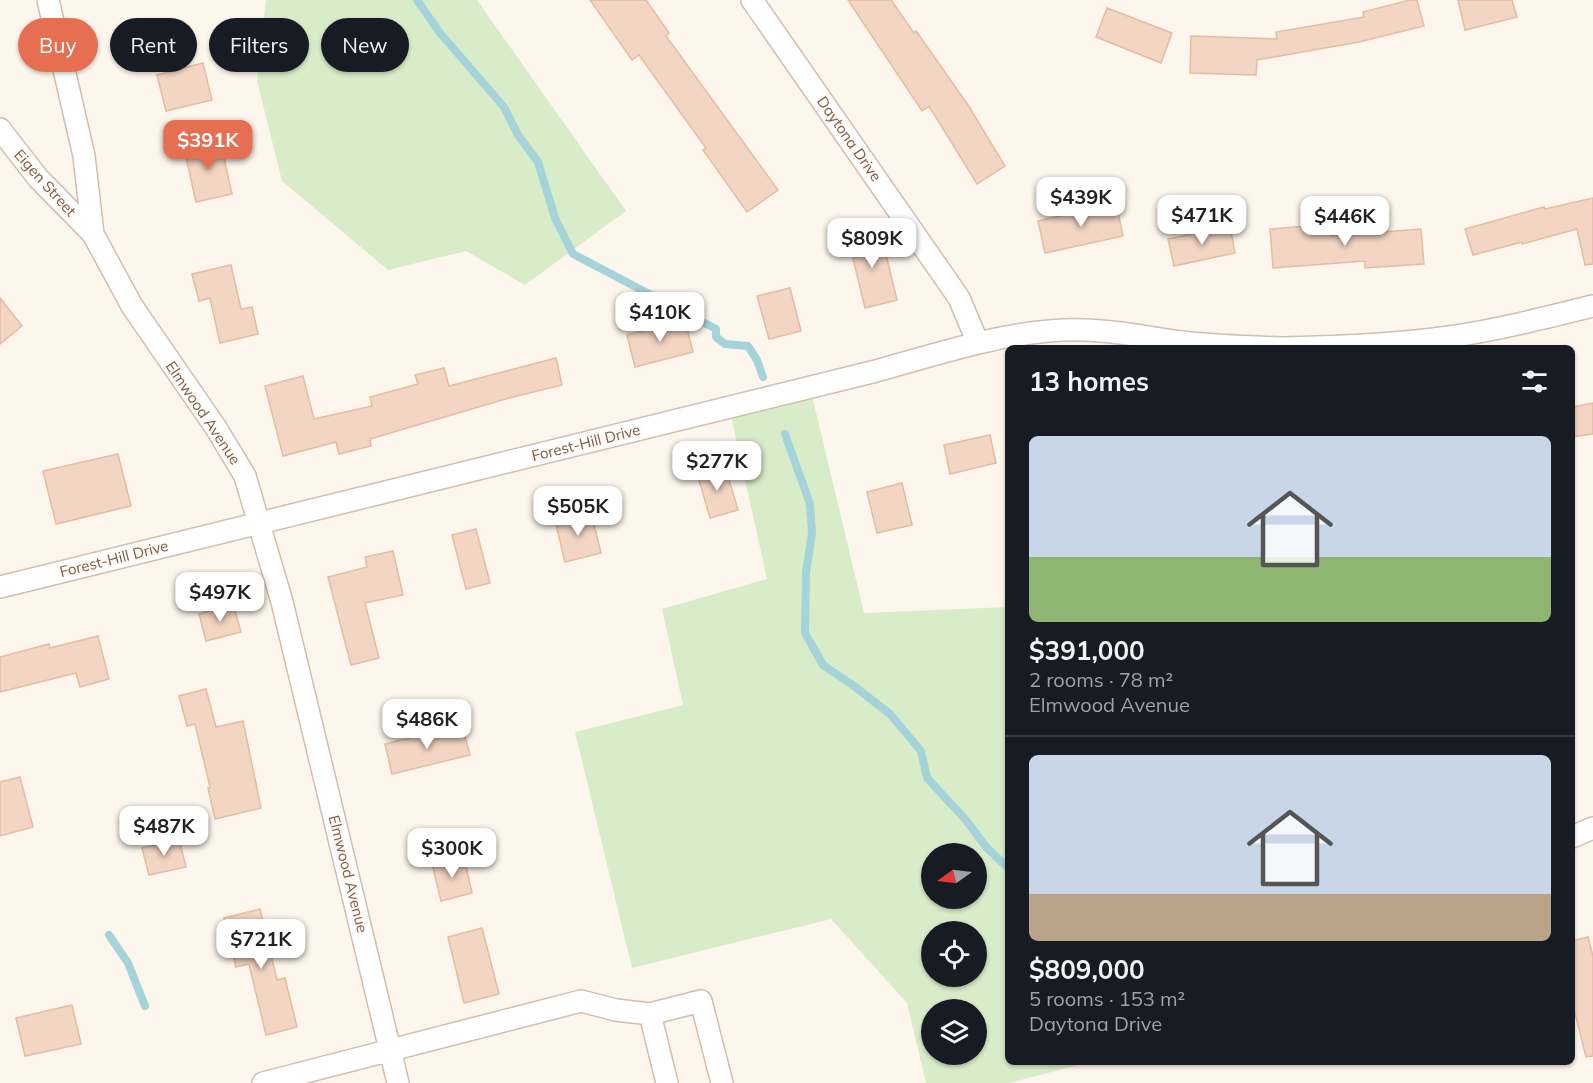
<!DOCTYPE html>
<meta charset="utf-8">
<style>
:root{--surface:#171b24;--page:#242831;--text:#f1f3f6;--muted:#9ea1a6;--line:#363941;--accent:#e76f51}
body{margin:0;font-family:Mulish,sans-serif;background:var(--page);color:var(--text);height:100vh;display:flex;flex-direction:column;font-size:22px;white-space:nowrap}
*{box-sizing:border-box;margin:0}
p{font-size:20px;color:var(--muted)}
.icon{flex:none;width:33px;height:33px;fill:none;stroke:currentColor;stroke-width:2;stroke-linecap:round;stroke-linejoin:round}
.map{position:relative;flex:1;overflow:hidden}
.drawer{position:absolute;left:1005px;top:345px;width:570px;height:720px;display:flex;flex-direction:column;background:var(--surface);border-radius:9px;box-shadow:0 2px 4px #0004}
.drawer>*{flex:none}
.hud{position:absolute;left:18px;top:18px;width:570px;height:54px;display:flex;gap:12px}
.needle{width:39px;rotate:256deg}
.controls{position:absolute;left:921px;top:843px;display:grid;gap:12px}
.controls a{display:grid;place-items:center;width:66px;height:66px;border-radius:50%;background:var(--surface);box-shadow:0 2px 4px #0004;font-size:30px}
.price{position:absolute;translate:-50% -51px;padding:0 14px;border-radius:12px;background:#fff;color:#222;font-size:20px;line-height:39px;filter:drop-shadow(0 2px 3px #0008)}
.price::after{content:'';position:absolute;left:50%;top:36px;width:18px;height:14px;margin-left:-9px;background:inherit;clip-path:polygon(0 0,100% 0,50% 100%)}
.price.current{background:var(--accent);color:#fff}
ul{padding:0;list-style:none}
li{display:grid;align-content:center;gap:12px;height:318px;padding:0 24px}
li+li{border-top:2px solid var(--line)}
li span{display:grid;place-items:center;height:186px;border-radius:9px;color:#555}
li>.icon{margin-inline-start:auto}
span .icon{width:108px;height:108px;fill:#fffc;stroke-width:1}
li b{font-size:26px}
h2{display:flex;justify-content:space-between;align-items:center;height:72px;padding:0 24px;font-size:26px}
.chip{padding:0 21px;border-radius:27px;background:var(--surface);box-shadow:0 2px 4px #0004;font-size:21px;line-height:54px}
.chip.current{background:var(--accent);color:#fff}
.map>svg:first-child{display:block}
.green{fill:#d8ecc9;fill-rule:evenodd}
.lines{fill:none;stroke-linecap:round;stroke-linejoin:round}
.stream{stroke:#a5d3da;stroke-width:8}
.building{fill:#f3d5c3;stroke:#e6bba3;stroke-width:1.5}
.minor-casing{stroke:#d1beb0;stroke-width:24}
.minor{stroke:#fff;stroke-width:21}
.labels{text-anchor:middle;stroke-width:4.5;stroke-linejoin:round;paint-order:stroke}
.street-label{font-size:15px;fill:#7a5c4d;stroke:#fffaf3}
</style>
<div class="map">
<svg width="1593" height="1083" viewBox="0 0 1593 1083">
<rect width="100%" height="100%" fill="#fdf6ec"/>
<path class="green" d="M 266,0 L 477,0 L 626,211 L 525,285 L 466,251 L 388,270 L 282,181 L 257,81 Z
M 810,387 L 864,613 L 1008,607 L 1008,1062 L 1090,1062 L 1009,1083 L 926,1083 L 907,1003 L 831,919 L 632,968 L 575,732 L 683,705 L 662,609 L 767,579 L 729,407 ZM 932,854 L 976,854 L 976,898 L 932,898 ZM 932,932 L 976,932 L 976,976 L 932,976 ZM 932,1010 L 976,1010 L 976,1054 L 932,1054 Z"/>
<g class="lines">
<path class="stream" d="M 417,0 L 440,33 L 504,107 L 518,135 L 538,162 L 555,218 L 573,254 L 716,329 L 716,337 L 725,344 L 748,346 L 757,360 L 763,377
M 785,434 L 810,504 L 812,533 L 806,572 L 805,633 L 823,665 L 854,686 L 890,714 L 921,751 L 927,778 L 965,819 L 987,848 L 1008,868
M 109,935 L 128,963 L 145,1006"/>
</g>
<path class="building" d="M 590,0 L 646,0 L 669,33 L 666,36 L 778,190 L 747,212 L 703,150 L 706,148 L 639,55 L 632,60 Z
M 848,0 L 891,0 L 914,33 L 916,31 L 968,105 L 1005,166 L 977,184 L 929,106 L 922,111 Z
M 1410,0 L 1417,0 L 1424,26 L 1359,42 L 1257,60 L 1256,75 L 1190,73 L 1191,36 L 1277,39 L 1276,32 L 1364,17 L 1363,12 Z
M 1458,0 L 1512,0 L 1517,17 L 1465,30 Z
M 1107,8 L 1172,33 L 1161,63 L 1096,37 Z
M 203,63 L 212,100 L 166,111 L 157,75 Z
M 220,140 L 232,194 L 196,202 L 184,148 Z
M 1593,198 L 1593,264 L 1585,265 L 1577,229 L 1522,244 L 1522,242 L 1473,255 L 1465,229 L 1544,207 L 1545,209 Z
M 1116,203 L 1123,236 L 1045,253 L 1038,221 Z
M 1330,224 L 1331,236 L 1421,229 L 1424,264 L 1365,268 L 1365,261 L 1273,268 L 1270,229 Z
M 1230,226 L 1235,253 L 1174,266 L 1168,239 Z
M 880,230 L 897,300 L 865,308 L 848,238 Z
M 231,265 L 241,309 L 252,307 L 258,334 L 220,343 L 210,298 L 199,301 L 192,274 Z
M 790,288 L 801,331 L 769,339 L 757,296 Z
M 0,298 L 22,326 L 0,344 Z
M 685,320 L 693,352 L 635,367 L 627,335 Z
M 556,358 L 562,385 L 509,398 L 370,439 L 371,446 L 339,454 L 336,442 L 283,456 L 265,386 L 303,376 L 314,419 L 372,406 L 370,397 L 418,384 L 415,375 L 444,368 L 449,386 Z
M 1593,403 L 1593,434 L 1572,437 L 1572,407 Z
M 990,435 L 996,463 L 950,474 L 944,445 Z
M 118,454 L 131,506 L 56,524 L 43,471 Z
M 725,466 L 738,510 L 710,518 L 697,473 Z
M 902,483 L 912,525 L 877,533 L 867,492 Z
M 591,512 L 601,553 L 565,562 L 555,520 Z
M 476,529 L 490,583 L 466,589 L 452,535 Z
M 393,551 L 403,595 L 365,603 L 379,658 L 351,665 L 328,577 L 367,567 L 365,557 Z
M 233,604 L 241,632 L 206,641 L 199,614 Z
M 98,636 L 109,679 L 80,687 L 76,673 L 0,692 L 0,657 L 49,644 L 50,648 Z
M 206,689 L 216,727 L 243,721 L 261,808 L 215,819 L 208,788 L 210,787 L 195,724 L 187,726 L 179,696 Z
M 462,725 L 470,755 L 392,774 L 385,744 Z
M 20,777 L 33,827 L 0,836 L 0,782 Z
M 179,839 L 186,867 L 149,875 L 142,848 Z
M 464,857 L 472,893 L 441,901 L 432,864 Z
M 260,909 L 277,980 L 285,978 L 297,1027 L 266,1035 L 249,964 L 236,967 L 224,918 Z
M 482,928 L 499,994 L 464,1003 L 448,937 Z
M 1588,937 L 1593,956 L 1593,1056 L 1586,1057 L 1572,1001 L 1572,941 Z
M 72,1005 L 81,1044 L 25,1056 L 16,1018 Z"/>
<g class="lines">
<defs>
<path id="minor" d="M 48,0 L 84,156 L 93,234 L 132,306 L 216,428 L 245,476 L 282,602 L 398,1083
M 752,0 L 959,298 L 978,343
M 0,129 L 38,178 L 93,234
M 1283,348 C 1338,347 1394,345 1449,337 C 1497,330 1545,318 1593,306
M 0,587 L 876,371 C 937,354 1000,333 1063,330 C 1103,328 1143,337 1182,342 C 1215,346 1249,347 1282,348
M 1572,837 L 1593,828
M 650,1014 L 667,1083
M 263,1083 L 581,1001 L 616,1010 L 650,1014 L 701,1001 L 722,1083"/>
</defs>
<use href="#minor" class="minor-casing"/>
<use href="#minor" class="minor"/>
</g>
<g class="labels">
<g class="street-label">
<text transform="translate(849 139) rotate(55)" y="5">Daytona Drive</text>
<text transform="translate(45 183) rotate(48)" y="5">Eigen Street</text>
<text transform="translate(203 413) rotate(56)" y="5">Elmwood Avenue</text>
<text transform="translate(586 443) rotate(-14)" y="5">Forest-Hill Drive</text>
<text transform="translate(114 559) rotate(-14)" y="5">Forest-Hill Drive</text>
<text transform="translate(348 874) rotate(76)" y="5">Elmwood Avenue</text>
</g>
</g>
</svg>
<div class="controls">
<a><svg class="needle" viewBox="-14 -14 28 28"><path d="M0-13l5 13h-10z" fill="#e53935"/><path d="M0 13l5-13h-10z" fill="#9ea1a6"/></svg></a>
<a><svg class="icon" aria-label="locate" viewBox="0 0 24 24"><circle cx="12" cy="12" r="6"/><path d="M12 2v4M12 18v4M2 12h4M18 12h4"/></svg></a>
<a><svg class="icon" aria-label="layers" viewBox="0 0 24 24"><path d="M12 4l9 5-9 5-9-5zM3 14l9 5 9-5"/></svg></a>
</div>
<b class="price current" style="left:208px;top:171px">$391K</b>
<b class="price" style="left:1081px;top:228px">$439K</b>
<b class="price" style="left:1202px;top:246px">$471K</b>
<b class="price" style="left:1345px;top:247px">$446K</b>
<b class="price" style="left:872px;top:269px">$809K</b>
<b class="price" style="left:660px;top:343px">$410K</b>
<b class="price" style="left:717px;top:492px">$277K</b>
<b class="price" style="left:578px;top:537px">$505K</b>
<b class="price" style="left:220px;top:623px">$497K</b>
<b class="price" style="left:427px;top:750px">$486K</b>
<b class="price" style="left:164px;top:857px">$487K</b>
<b class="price" style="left:452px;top:879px">$300K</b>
<b class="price" style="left:261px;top:970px">$721K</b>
<div class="hud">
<a class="chip current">Buy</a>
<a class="chip">Rent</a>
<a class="chip">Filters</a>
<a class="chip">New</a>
</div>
<section class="drawer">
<h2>13 homes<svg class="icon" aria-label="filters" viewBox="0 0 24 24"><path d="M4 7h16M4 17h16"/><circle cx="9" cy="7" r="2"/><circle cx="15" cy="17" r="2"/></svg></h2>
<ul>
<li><span style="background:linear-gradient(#c9d6e8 65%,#8fb573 0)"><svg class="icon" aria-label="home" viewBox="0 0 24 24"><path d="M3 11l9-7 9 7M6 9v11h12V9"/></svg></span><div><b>$391,000</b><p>2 rooms · 78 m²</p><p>Elmwood Avenue</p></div></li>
<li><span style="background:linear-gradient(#c9d6e8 75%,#b9a48a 0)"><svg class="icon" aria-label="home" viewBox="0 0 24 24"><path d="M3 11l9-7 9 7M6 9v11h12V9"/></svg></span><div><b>$809,000</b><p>5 rooms · 153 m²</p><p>Daytona Drive</p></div></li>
</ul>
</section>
</div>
